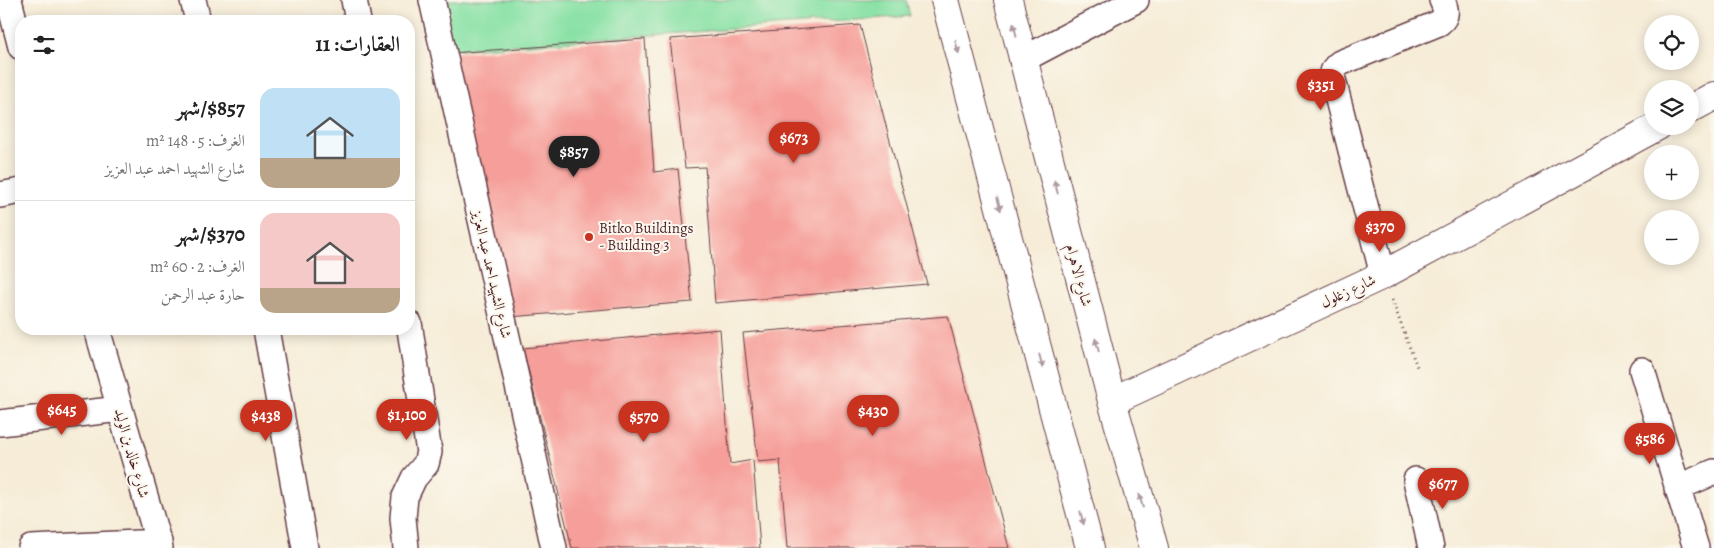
<!DOCTYPE html>
<html lang="ar">
<meta charset="utf-8">
<style>
:root{--surface:#fff;--page:#f6f6f6;--text:#222;--muted:#767676;--line:#e0e0e0;--accent:#c8321e}
body{margin:0;font-family:Alegreya,Amiri,serif;background:var(--page);color:var(--text);direction:rtl;height:100vh;display:flex;flex-direction:column;font-size:19px;white-space:nowrap}
*{box-sizing:border-box;margin:0}
p{font-size:16px;color:var(--muted)}
.icon{flex:none;width:28px;height:28px;fill:none;stroke:currentColor;stroke-width:2;stroke-linecap:round;stroke-linejoin:round}
.map{position:relative;flex:1;overflow:hidden;direction:ltr}
.drawer{position:absolute;left:15px;top:15px;width:400px;height:320px;display:flex;flex-direction:column;background:var(--surface);border-radius:20px;box-shadow:0 2px 12px #0003;direction:rtl}
.drawer>*{flex:none}
.fabs{position:absolute;left:1644px;top:15px;display:grid;gap:10px}
.fabs a{display:grid;place-items:center;width:55px;height:55px;border-radius:50%;background:var(--surface);box-shadow:0 2px 12px #0003;font-size:25px}
.price{position:absolute;translate:-50% -42px;padding:0 11px;border-radius:18px;background:var(--accent);color:#fff;font-size:16px;line-height:32px;filter:drop-shadow(0 1px 2px #0008)}
.price::after{content:'';position:absolute;left:50%;top:30px;width:15px;height:11px;margin-left:-8px;background:inherit;clip-path:polygon(0 0,100% 0,50% 100%)}
.price.current{background:#222;color:#fff}
ul{padding:0;list-style:none}
li{display:flex;align-items:center;gap:15px;height:125px;padding:0 15px}
li+li{border-top:1px solid var(--line)}
li span{display:grid;place-items:center;flex:none;width:140px;height:100px;border-radius:15px;color:#555}
li>.icon{margin-inline-start:auto}
span .icon{width:60px;height:60px;fill:#fffc;stroke-width:1}
li b{font-size:21px}
h2{display:flex;justify-content:space-between;align-items:center;height:60px;padding:0 15px;font-size:21px}
.map>svg:first-child{display:block}
.green{fill:#88e1a5;stroke:#698068}
.building{fill:#f69f9a}
.lines{fill:none;stroke-linecap:round;stroke-linejoin:round}
.minor-casing{stroke:#643e45;stroke-width:28}
.tertiary-casing{stroke:#643e45;stroke-width:30}
.primary-casing{stroke:#643e45;stroke-width:30}
.path{stroke:#643e45;stroke-width:3;stroke-dasharray:1 4;stroke-linecap:butt}
.minor{stroke:#fff;stroke-width:25}
.tertiary{stroke:#fff;stroke-width:28}
.primary{stroke:#fff;stroke-width:28}
.oneway{fill:#ae9aa0}
.poi-dot{fill:#c8321e;stroke:#fbf7ec;stroke-width:2}
.labels{text-anchor:middle;stroke-width:4;stroke-linejoin:round;paint-order:stroke}
.poi-label{font-size:15px;fill:#4a1f2b;stroke:#fbf7ec;text-anchor:start}
.street-label{font-size:15px;fill:#4a1f2b;stroke:#fbf7ec}
</style>
<div class="map">
<svg width="1714" height="548" viewBox="0 0 1714 548">
<rect width="100%" height="100%" fill="#fbf7ec"/>
<filter id="ink" filterUnits="userSpaceOnUse"><feTurbulence type="fractalNoise" baseFrequency=".02" numOctaves="2"/><feDisplacementMap in="SourceGraphic" scale="10" xChannelSelector="R" yChannelSelector="G"/><feConvolveMatrix kernelMatrix="1 2 1 2 8 2 1 2 1" color-interpolation-filters="sRGB"/></filter>
<filter id="wash" filterUnits="userSpaceOnUse"><feTurbulence type="fractalNoise" baseFrequency=".0096" numOctaves="4" result="noise"/><feDisplacementMap in="SourceGraphic" scale="20" xChannelSelector="R" yChannelSelector="G"/><feGaussianBlur stdDeviation="1.12" result="paint"/><feColorMatrix in="noise" values="0 0 0 0 0 0 0 0 0 0 0 0 0 0 0 0 0 1.4 0 .05"/><feComposite in="paint" operator="in"/></filter>
<g filter="url(#wash)">
<rect width="100%" height="100%" fill="#f6ecd7"/>
<path class="green" d="M 444,0 L 906,0 L 910,16 L 451,50 Z"/>
<g id="blocks">
<path class="building" d="M 860,25 L 927,284 L 715,303 L 705,167 L 685,168 L 670,39 Z
M 645,39 L 654,172 L 678,169 L 692,302 L 510,317 L 451,53 Z
M 948,316 L 1009,548 L 787,548 L 780,460 L 758,462 L 743,333 Z
M 720,329 L 730,464 L 753,460 L 760,548 L 572,548 L 523,348 Z"/>
</g>
</g>
<g filter="url(#ink)">
<use href="#blocks" fill-opacity="0" stroke="#643e45" stroke-width="1"/>
<g class="lines">
<defs>
<path id="minor" d="M 9,0 L 21,47
M 193,0 L 198,21
M 354,0 L 358,21
M 432,0 L 554,548
M 1022,60 L 1136,0
M 0,195 L 21,191
M 1383,275 L 1332,76 C 1333,70 1335,66 1340,63 L 1439,23 C 1448,16 1446,9 1442,0
M 97,329 L 160,548
M 266,329 L 305,548
M 1642,370 L 1696,548
M 0,423 L 120,409
M 1416,480 L 1431,548
M 1677,488 L 1714,472
M 31,548 L 159,542
M 406,548 L 403,518 L 405,497 L 414,478 L 426,464 L 429,452 L 409,323"/>
<path id="tertiary" d="M 1690,109 L 1714,96
M 1112,401 L 1383,275 L 1658,126"/>
<path id="primary" d="M 945,0 L 1090,548
M 1008,0 L 1112,401 L 1154,548"/>
</defs>
<use href="#minor" class="minor-casing"/>
<use href="#tertiary" class="tertiary-casing"/>
<use href="#primary" class="primary-casing"/>
<path class="path" d="M 1392,300 L 1417,367"/>
<use href="#minor" class="minor"/>
<use href="#tertiary" class="tertiary"/>
<use href="#primary" class="primary"/>
</g>
<defs><path id="oneway-solid" d="M-6-.8H1V-3.2L6.5 0L1 3.2V.8H-6Z" transform="scale(1.25)"/></defs>
<g class="oneway">
<use href="#oneway-solid" transform="translate(1015 30) rotate(-103)"/>
<use href="#oneway-solid" transform="translate(957 47) rotate(75)"/>
<use href="#oneway-solid" transform="translate(1056 187) rotate(-105)"/>
<use href="#oneway-solid" transform="translate(999 204) rotate(75)"/>
<use href="#oneway-solid" transform="translate(1097 345) rotate(-105)"/>
<use href="#oneway-solid" transform="translate(1041 361) rotate(75)"/>
<use href="#oneway-solid" transform="translate(1141 501) rotate(-106)"/>
<use href="#oneway-solid" transform="translate(1082 518) rotate(75)"/>
</g>
</g>
<circle class="poi-dot" cx="589" cy="237" r="5"/>
<g class="labels">
<g class="poi-label">
<text x="599" y="233">Bitko Buildings<tspan x="599" dy="17">- Building 3</tspan></text>
</g>
<g class="street-label">
<text transform="translate(492 274) rotate(77)" y="5">شارع الشهيد احمد عبد العزيز</text>
<text transform="translate(1079 275) rotate(75)" y="5">شارع الاهرام</text>
<text transform="translate(1348 291) rotate(-25)" y="5">شارع زغلول</text>
<text transform="translate(132 453) rotate(74)" y="5">شارع خالد بن الوليد</text>
</g>
</g>
</svg>
<div class="fabs">
<a><svg class="icon" aria-label="locate" viewBox="0 0 24 24"><circle cx="12" cy="12" r="6"/><path d="M12 2v4M12 18v4M2 12h4M18 12h4"/></svg></a>
<a><svg class="icon" aria-label="layers" viewBox="0 0 24 24"><path d="M12 4l9 5-9 5-9-5zM3 14l9 5 9-5"/></svg></a>
<a>+</a>
<a>−</a>
</div>
<b class="price" style="left:1321px;top:111px">$351</b>
<b class="price" style="left:794px;top:164px">$673</b>
<b class="price current" style="left:574px;top:178px">$857</b>
<b class="price" style="left:1380px;top:253px">$370</b>
<b class="price" style="left:62px;top:436px">$645</b>
<b class="price" style="left:873px;top:437px">$430</b>
<b class="price" style="left:407px;top:441px">$1,100</b>
<b class="price" style="left:266px;top:442px">$438</b>
<b class="price" style="left:644px;top:443px">$570</b>
<b class="price" style="left:1650px;top:465px">$586</b>
<b class="price" style="left:1443px;top:510px">$677</b>
<section class="drawer">
<h2>العقارات: 11<svg class="icon" aria-label="filters" viewBox="0 0 24 24"><path d="M4 7h16M4 17h16"/><circle cx="9" cy="7" r="2"/><circle cx="15" cy="17" r="2"/></svg></h2>
<ul>
<li><span style="background:linear-gradient(#bfe0f5 70%,#b9a48a 0)"><svg class="icon" aria-label="home" viewBox="0 0 24 24"><path d="M3 11l9-7 9 7M6 9v11h12V9"/></svg></span><div><b>$857/شهر</b><p>الغرف: 5 · 148 m²</p><p>شارع الشهيد احمد عبد العزيز</p></div></li>
<li><span style="background:linear-gradient(#f6c9c9 75%,#b9a48a 0)"><svg class="icon" aria-label="home" viewBox="0 0 24 24"><path d="M3 11l9-7 9 7M6 9v11h12V9"/></svg></span><div><b>$370/شهر</b><p>الغرف: 2 · 60 m²</p><p>حارة عبد الرحمن</p></div></li>
</ul>
</section>
</div>
